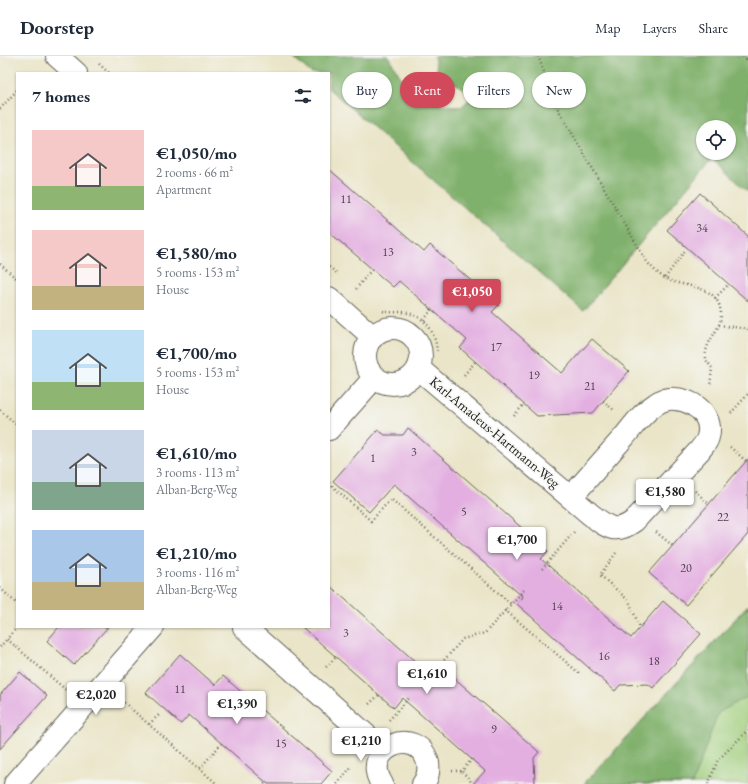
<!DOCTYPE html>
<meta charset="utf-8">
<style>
:root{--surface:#fff;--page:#f2f2f3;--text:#1f2937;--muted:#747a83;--line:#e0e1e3;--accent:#d1495b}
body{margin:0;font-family:"EB Garamond",serif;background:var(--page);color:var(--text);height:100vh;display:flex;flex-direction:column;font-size:15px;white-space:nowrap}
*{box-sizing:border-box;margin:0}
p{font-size:13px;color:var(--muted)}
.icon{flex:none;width:22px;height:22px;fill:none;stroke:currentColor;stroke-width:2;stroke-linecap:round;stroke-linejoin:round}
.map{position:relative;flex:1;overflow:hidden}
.sheet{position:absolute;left:16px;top:16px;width:314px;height:556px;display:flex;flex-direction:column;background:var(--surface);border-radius:0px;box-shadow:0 1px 3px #0004}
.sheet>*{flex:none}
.top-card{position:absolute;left:342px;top:16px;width:346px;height:36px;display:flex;gap:8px}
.controls{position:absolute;left:696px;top:64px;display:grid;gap:8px}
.controls a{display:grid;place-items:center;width:40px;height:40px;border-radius:50%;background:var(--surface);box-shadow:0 1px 3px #0004;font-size:20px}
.price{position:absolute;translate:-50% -34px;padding:0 9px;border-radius:4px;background:#fff;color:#222;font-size:13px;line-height:26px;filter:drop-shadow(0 1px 2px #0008)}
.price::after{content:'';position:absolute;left:50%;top:24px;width:12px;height:9px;margin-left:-6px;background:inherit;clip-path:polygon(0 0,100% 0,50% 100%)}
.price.on{background:var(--accent);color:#fff}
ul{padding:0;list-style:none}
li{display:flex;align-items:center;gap:12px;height:100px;padding:0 16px}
li span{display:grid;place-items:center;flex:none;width:112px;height:80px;border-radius:0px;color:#555}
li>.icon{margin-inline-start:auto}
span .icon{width:48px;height:48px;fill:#fffc;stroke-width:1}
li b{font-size:17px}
h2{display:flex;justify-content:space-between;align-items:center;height:48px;padding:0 16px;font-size:17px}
.tag{padding:0 14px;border-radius:18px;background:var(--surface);box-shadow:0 1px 3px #0004;font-size:14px;line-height:36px}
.tag.on{background:var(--accent);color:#fff}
header{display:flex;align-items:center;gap:24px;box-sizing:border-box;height:56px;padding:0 20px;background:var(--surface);border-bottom:1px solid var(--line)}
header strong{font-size:19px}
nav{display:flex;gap:22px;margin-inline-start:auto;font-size:14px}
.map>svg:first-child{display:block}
.green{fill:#a0ce7c;stroke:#5e754c}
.forest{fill:#80b16c;stroke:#4e6644;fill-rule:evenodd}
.building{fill:#e3afe1}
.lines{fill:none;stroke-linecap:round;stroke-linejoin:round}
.street-casing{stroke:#646258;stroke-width:24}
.path{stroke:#646258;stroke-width:2.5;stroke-dasharray:1 3;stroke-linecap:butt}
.street{stroke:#fff;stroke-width:22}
.labels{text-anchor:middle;stroke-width:3.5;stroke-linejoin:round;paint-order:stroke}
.number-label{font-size:12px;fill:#4e414d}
.street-label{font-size:14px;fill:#1c1c1c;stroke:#f6f6f2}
</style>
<header>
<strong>Doorstep</strong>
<nav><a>Map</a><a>Layers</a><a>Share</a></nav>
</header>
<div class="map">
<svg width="748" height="728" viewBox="0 0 748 728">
<rect width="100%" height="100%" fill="#f6f6f2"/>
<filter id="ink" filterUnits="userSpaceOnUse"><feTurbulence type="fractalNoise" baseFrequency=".025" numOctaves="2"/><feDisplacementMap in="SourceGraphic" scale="8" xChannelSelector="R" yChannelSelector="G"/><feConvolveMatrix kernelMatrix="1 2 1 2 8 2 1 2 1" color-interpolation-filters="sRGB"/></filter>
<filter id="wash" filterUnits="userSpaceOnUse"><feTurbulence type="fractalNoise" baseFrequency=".012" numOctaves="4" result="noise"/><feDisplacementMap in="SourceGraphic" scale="16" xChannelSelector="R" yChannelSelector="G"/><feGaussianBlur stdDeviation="0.9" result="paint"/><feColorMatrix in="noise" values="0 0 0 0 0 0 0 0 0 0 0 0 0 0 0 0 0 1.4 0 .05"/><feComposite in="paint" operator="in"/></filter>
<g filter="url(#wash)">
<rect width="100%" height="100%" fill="#eae5c8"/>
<path class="green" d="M 748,549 L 748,728 L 584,728 Z"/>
<path class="forest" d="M 292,0 L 388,0 L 415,45 L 461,51 L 473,40 L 437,14 L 434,0 L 748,0 L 748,136 L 712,102 L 583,255 L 329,33 L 329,17 L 311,17 ZM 703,71 L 729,71 L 729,97 L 703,97 Z
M 748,549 L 748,640 L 718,657 L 692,728 L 584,728 Z"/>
<g id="blocks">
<path class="building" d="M 329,113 L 424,196 L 430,189 L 499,249 L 492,256 L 562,317 L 592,283 L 629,315 L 593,357 L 537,360 L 460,292 L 467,284 L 399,225 L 393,231 L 329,176 Z
M 700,137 L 748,180 L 748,245 L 667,174 Z
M 408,372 L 548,495 L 541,503 L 631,582 L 663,545 L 701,578 L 653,632 L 648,628 L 620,629 L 615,635 L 517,548 L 523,541 L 394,428 L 369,456 L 333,425 L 378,374 L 385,379 L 403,379 Z
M 748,403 L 748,478 L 686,549 L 649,517 Z
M 329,529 L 435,623 L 444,613 L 539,696 L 534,702 L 535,728 L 473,728 L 485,715 L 402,642 L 394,652 L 302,571 L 329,571 Z
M 59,571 L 108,571 L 74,609 L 47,585 Z
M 180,598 L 215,629 L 223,620 L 332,715 L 321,728 L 268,728 L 189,659 L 181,668 L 146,637 Z
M 20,616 L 47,640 L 0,693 L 0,639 Z"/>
</g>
</g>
<g filter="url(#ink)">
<use href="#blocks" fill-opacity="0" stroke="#646258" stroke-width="1"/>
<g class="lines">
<defs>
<path id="street" d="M 57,0 L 76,17
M 329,242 L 373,281
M365 300a28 28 0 1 1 56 0a28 28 0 1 1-56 0Z
M 418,312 L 590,458 C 607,471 615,479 634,465 L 700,394 C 703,390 707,386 708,381 C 716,353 677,333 656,348 C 643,356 634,369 624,381 C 606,401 589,421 571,441
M 329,373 L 375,321
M 244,571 L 384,695
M 15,728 L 153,571
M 382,728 C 359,692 418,668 428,707 C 429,714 428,722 423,728"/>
</defs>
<use href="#street" class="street-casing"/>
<path class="path" d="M 538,0 L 558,53 L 647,206 C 654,214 661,221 671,225 C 691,232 720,230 721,259 C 721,272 710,281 707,292 C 705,296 706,301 706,304 L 712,312 L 710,330
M 743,0 L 748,5
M 99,8 L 109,17
M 0,53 L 17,34
M 0,208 L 17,223
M 329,211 L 338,218
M 665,222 L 686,193
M 356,233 L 372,213
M 715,242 L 729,228
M 383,255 C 389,257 396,256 402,256 C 424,258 435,274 437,295
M 424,264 L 432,253
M 719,269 L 748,273
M 464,319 L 475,306
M 603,345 L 614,354
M 0,354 L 17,369
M 731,357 L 748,338
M 514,360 L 524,348
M 730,391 L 746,405
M 329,427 L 371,465 L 391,443 L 511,548
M 695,435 L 709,448
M 656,476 L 673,490
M 616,497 L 600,519 L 629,545 L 640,572
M 542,513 L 574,476
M 0,532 L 17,548
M 505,554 L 579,617
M 17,571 L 7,583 L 66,634
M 0,591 L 7,583
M 326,611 L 336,601
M 428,622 L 463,583 L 485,577 L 524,534
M 121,644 L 217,728
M 369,648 L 379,639
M 389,664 L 410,641
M 149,668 L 159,659
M 472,703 L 462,715 L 473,728
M 200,712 L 222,687
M 452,715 L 462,715
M 264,728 L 266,726
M 337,728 L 352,710
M 708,728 L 718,704 L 748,674"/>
<use href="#street" class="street"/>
</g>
</g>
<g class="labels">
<g class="number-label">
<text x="346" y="147">11</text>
<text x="702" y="176">34</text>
<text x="388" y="200">13</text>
<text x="496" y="295">17</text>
<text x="534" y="323">19</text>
<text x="590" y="334">21</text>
<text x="414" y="400">3</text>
<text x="373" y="406">1</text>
<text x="464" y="459">5</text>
<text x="723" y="465">22</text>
<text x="686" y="516">20</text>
<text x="557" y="554">14</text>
<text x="346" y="581">3</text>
<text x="604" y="604">16</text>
<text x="654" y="609">18</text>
<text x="180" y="637">11</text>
<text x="494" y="677">9</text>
<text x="281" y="691">15</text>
</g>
<g class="street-label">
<text transform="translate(495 376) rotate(40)" y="5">Karl-Amadeus-Hartmann-Weg</text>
</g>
</g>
</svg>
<div class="controls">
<a><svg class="icon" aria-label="locate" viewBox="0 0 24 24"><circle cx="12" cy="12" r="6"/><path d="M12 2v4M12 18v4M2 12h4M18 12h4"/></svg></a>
</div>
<b class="price on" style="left:472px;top:257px">€1,050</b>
<b class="price" style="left:665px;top:457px">€1,580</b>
<b class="price" style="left:517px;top:505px">€1,700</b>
<b class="price" style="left:427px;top:639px">€1,610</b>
<b class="price" style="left:96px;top:660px">€2,020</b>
<b class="price" style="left:237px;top:669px">€1,390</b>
<b class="price" style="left:361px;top:706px">€1,210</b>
<div class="top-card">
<a class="tag">Buy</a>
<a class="tag on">Rent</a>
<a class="tag">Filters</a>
<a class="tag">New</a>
</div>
<section class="sheet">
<h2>7 homes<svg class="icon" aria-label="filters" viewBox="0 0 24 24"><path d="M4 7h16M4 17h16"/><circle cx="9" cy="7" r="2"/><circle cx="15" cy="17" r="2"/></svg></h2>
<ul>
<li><span style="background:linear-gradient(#f6c9c9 70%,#8fb573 0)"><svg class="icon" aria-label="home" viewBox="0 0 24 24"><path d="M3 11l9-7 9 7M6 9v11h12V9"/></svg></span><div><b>€1,050/mo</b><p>2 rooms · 66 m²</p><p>Apartment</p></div></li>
<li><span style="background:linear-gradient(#f6c9c9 70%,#c2b280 0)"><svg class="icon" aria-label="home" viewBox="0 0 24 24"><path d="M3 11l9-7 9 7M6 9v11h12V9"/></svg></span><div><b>€1,580/mo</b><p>5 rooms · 153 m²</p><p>House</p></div></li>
<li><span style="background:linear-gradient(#bfe0f5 65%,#8fb573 0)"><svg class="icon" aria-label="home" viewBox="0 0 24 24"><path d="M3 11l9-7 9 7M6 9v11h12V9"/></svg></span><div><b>€1,700/mo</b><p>5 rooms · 153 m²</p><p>House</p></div></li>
<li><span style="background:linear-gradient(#c9d6e8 65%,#7fa58c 0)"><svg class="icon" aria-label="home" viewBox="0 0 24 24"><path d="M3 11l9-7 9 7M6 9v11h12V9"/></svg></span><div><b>€1,610/mo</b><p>3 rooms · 113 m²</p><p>Alban-Berg-Weg</p></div></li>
<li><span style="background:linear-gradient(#a9c7e8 65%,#c2b280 0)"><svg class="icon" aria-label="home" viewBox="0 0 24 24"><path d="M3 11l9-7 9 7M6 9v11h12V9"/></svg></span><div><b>€1,210/mo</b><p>3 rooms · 116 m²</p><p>Alban-Berg-Weg</p></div></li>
</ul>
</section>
</div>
